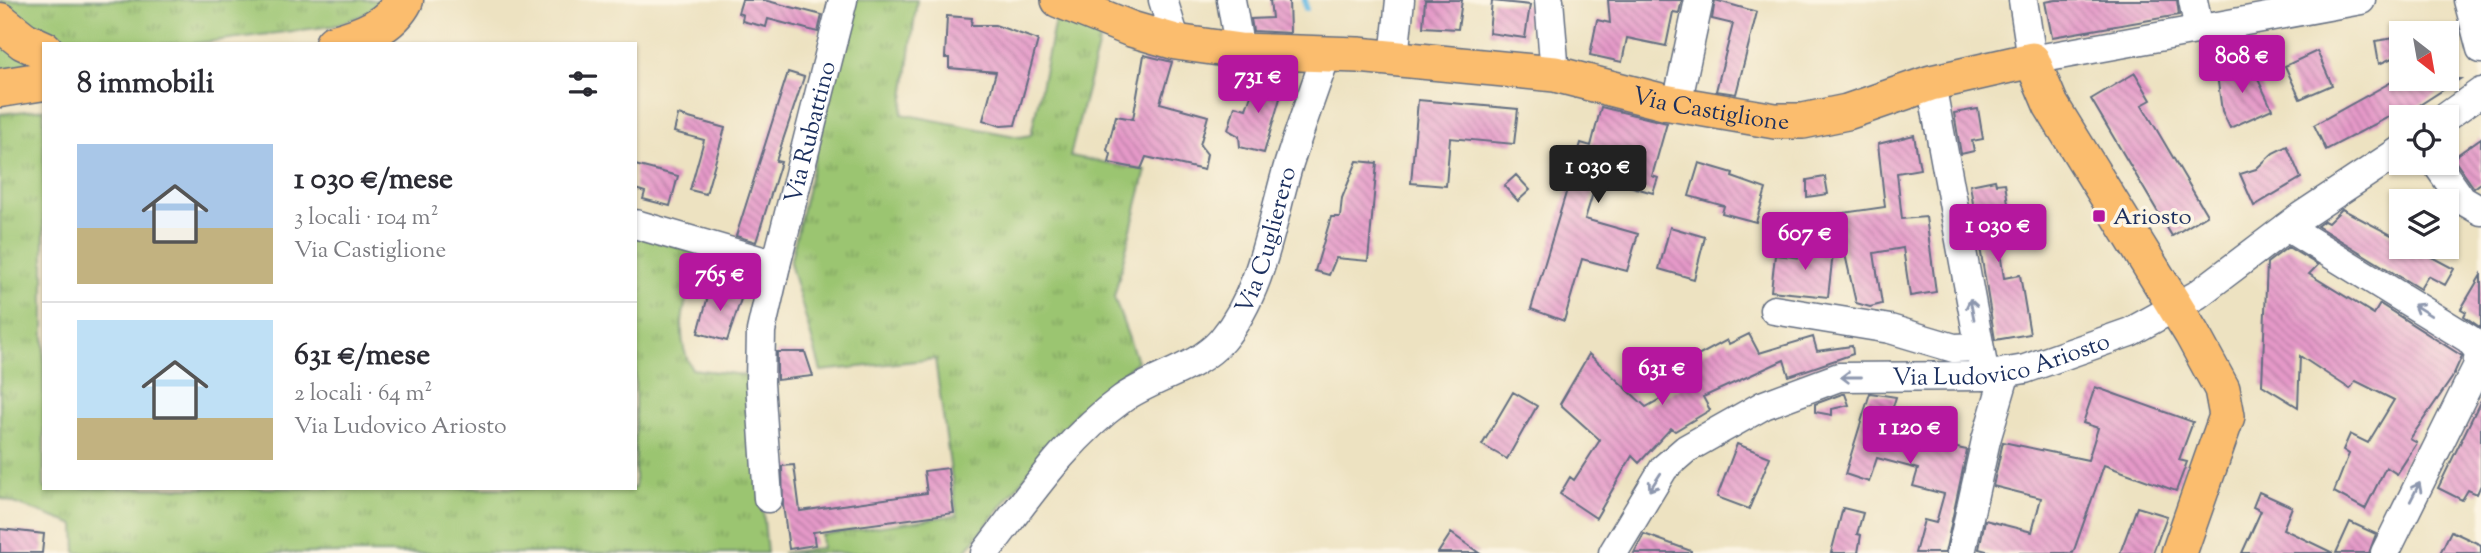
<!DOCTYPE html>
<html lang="it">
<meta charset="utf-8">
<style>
:root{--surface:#fff;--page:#f7f7f7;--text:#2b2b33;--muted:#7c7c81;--line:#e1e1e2;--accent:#b5179e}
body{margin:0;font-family:"Sorts Mill Goudy",serif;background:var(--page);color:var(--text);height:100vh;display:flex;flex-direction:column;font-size:26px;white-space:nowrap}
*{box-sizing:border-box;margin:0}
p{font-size:23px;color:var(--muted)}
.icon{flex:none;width:38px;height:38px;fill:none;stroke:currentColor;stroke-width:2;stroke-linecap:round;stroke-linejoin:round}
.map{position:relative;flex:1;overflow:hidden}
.sheet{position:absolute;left:42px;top:42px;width:595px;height:448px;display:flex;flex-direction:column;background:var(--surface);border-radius:0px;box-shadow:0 2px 5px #0004}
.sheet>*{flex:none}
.needle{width:46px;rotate:149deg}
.tools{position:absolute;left:2389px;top:21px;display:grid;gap:14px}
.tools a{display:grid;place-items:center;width:70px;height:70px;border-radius:0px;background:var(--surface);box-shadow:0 2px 5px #0004;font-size:35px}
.price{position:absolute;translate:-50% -60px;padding:0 16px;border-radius:7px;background:var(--accent);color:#fff;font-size:23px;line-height:46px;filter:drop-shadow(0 2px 4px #0008)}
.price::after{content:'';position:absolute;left:50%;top:42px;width:21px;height:16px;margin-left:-10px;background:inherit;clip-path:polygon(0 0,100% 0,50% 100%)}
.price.current{background:#222;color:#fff}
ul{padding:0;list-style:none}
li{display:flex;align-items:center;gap:21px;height:175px;padding:0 35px}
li+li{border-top:2px solid var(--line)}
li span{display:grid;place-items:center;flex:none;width:196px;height:140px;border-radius:0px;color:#555}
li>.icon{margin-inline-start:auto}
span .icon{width:84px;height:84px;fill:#fffc;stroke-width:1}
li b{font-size:30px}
h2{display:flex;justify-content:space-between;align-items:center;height:84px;padding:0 35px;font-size:30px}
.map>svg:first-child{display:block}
.grass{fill:url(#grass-tufts);stroke:#5b7a68;stroke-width:2}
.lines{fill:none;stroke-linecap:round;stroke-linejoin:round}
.stream{stroke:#68bbe4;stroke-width:6}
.building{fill:url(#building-back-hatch)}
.minor-casing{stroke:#646e81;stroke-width:31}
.major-casing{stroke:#646e81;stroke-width:38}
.highway-casing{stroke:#646e81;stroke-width:41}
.minor{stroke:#fff;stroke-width:28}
.major{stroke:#fbbd6e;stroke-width:35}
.highway{stroke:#fbbd6e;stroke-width:38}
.oneway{stroke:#8d97ae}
.poi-dot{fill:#b5179e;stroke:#fcf5e5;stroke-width:2.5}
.labels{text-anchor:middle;stroke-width:7;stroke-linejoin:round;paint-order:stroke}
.street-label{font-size:24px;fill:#1b2f5e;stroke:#fcf5e5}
.poi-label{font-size:24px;fill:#1b2f5e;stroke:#fcf5e5;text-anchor:start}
</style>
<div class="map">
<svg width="2481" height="553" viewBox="0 0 2481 553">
<defs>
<pattern id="grass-tufts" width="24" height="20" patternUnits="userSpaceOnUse" patternTransform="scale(1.75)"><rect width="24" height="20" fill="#9bc571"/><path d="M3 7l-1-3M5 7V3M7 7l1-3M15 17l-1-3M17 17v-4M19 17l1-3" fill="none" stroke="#7ea060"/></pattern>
<pattern id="building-back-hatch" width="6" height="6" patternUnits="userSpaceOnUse" patternTransform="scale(1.75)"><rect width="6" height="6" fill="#e599c8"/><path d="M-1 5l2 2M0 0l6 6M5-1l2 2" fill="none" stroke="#b97da6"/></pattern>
</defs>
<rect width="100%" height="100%" fill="#fcf5e5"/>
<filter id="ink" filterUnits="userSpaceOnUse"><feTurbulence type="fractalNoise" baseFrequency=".0143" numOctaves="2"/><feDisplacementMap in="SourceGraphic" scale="14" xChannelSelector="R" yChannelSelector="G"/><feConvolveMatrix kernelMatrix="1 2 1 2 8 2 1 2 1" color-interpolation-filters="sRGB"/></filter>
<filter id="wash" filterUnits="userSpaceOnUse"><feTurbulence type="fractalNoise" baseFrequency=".00686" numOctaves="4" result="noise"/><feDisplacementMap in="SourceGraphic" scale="28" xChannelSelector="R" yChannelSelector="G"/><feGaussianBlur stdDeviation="1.57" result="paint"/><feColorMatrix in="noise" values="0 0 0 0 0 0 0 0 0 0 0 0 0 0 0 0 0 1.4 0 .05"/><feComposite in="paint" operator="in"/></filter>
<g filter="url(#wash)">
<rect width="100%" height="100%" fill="#ede2c1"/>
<path class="grass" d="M 0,0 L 383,0 L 361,16 L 333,26 L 190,44 L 52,44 L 17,21 Z
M 852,0 L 917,0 L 902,114 L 1020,137 L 1031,135 L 1055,20 L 1101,35 L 1070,156 L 1146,170 L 1114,297 L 1137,361 L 1074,416 L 964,553 L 782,553 L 822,548 L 821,535 L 957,515 L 935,359 L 821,371 L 790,263 Z
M 0,36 L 44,60 L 0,79 Z
M 44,109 L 44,488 L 635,488 L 635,234 L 699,253 C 689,294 670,330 692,369 L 751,376 L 767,553 L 76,553 L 75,525 L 0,498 L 0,114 Z"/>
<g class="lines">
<path class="stream" d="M 1305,0 L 1306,9"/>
</g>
<g id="blocks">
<path class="building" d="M 742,0 L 764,0 L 822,15 L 818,32 L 768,19 L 766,27 L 742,21 L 743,15 L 738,13 Z
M 1270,0 L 1289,0 L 1290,33 L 1253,31 L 1251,19 L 1272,18 Z
M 1425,0 L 1462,0 L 1458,29 L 1423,27 Z
M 1608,0 L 1682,0 L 1679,13 L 1673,12 L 1666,46 L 1627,38 L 1622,62 L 1590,55 L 1597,20 L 1610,23 Z
M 1715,0 L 1757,12 L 1736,94 L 1716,91 L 1733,24 L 1712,19 Z
M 2056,0 L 2177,0 L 2179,15 L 2052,37 L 2045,2 Z
M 1492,1 L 1530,5 L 1525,38 L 1489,33 Z
M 947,16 L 972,18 L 971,25 L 995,25 L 1038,40 L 1015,125 L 1001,126 L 983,120 L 996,72 L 949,68 L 949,58 L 945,58 Z
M 2401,37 L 2401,54 L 2379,64 L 2375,41 Z
M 2317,51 L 2332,85 L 2300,99 L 2285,66 Z
M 1144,55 L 1172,62 L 1160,103 L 1208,116 L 1200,145 L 1207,154 L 1204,170 L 1146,157 L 1141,169 L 1109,163 L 1111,154 L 1107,150 L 1116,116 L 1133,119 Z
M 2249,60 L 2272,109 L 2230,128 L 2222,111 L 2217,75 Z
M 788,72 L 804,77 L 776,161 L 781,162 L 756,242 L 736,236 Z
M 2135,73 L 2151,100 L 2142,105 L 2207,215 L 2172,236 L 2091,99 Z
M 1258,76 L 1285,81 L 1264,153 L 1240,147 L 1239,136 L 1228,130 L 1235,106 L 1246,109 Z
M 2397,79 L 2460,79 L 2401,117 L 2398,112 L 2326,150 L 2314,125 Z
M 1418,100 L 1518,109 L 1514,144 L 1450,138 L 1446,186 L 1411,183 Z
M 1601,107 L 1667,123 L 1652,176 L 1658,178 L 1653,193 L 1598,177 L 1585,219 L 1638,234 L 1627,271 L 1582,259 L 1564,321 L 1531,309 L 1581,143 L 1591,146 Z
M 1978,109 L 1983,139 L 1972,141 L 1974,151 L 1961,154 L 1954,113 Z
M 678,115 L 725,128 L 706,194 L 690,190 L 704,140 L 674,132 Z
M 1914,135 L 1920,169 L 1897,173 L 1902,219 L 1926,217 L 1936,292 L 1910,296 L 1903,248 L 1874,253 L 1882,304 L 1870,307 L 1856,303 L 1836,214 L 1885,207 L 1878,144 Z
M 2481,138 L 2481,183 L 2474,188 L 2453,158 Z
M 2287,146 L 2301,178 L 2254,206 L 2240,174 L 2256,169 L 2273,153 Z
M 1357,161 L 1377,163 L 1368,261 L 1336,258 L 1329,275 L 1315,271 L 1331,217 L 1340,217 L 1342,198 Z
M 1699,163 L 1733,173 L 1732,177 L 1766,189 L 1756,222 L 1722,213 L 1724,206 L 1689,196 Z
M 635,165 L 678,176 L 670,206 L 643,199 L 645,192 L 635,189 Z
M 1516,175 L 1530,190 L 1518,201 L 1504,186 Z
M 1825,177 L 1828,194 L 1807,197 L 1807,180 Z
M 1995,180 L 1996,184 L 2005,183 L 2009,210 L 1994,215 L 2004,278 L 2020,275 L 2030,334 L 1995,340 L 1970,185 Z
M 2342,209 L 2401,240 L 2401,247 L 2413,247 L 2454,269 L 2445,285 L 2428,276 L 2420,289 L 2317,226 L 2324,221 L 2328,223 Z
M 1670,227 L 1705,237 L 1694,279 L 1659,269 Z
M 1812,242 L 1834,244 L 1828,297 L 1771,291 L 1775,255 L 1810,259 Z
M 2288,247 L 2318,265 L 2309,274 L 2374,314 L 2380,304 L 2462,356 L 2452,378 L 2410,439 L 2417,443 L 2397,474 L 2386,467 L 2365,509 L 2334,492 L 2349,454 L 2343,450 L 2350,434 L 2368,443 L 2394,400 L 2356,381 L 2350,389 L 2300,356 L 2298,407 L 2262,385 L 2267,263 Z
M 2481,275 L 2481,328 L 2464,316 L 2466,312 L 2461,309 Z
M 711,285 L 743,293 L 727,341 L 698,333 Z
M 1749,334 L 1759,353 L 1813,337 L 1817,351 L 1852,346 L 1853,354 L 1789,376 L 1784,360 L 1703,397 L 1710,410 L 1675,431 L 1671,428 L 1639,463 L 1632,456 L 1596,518 L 1560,494 L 1570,477 L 1574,480 L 1600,440 L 1560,404 L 1589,354 L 1646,407 L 1681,387 L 1672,370 L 1727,340 L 1729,344 Z
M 777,352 L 805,352 L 813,376 L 777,380 Z
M 2095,387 L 2193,422 L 2179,460 L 2187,462 L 2176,491 L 2104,465 L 2073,553 L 1994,553 L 1979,549 L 1985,520 L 2032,532 L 2041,498 L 1993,486 L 2003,442 L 2088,460 L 2098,428 L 2083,423 Z
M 1513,392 L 1537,406 L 1507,459 L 1482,445 Z
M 1870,393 L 1896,397 L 1885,433 L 1967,450 L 1945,553 L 1915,553 L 1924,520 L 1936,523 L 1944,494 L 1913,486 L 1918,469 L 1877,458 L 1869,482 L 1845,474 Z
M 1842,394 L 1845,394 L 1849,405 L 1832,409 L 1832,415 L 1815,412 L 1815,404 Z
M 2481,400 L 2481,485 L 2477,494 L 2468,490 L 2462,500 L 2438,488 Z
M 1737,444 L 1770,457 L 1749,509 L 1717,497 Z
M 794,465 L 800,511 L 927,493 L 924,471 L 948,468 L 954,513 L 813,532 L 815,545 L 789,549 L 783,505 L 782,466 Z
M 2259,492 L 2292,507 L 2283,529 L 2333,553 L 2242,553 L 2261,511 L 2253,507 Z
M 2137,507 L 2167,516 L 2153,553 L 2120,553 Z
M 1843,508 L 1863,513 L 1857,534 L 1861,535 L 1858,553 L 1831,553 Z
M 2350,522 L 2376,534 L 2369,553 L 2336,553 Z
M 0,529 L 44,534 L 42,553 L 0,553 Z
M 2451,531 L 2481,545 L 2481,553 L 2440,553 Z
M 1451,533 L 1479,553 L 1438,553 Z
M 1644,534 L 1691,551 L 1691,553 L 1634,553 Z"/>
</g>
</g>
<g filter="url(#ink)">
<use href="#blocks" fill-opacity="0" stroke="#646e81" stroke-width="2"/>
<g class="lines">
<defs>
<g id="minor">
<path d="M 1163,0 L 1176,42"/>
<path d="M 1231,0 L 1240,51"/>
<path d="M 1549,0 L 1555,74"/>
<path d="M 2023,0 L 2032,60 L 2361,0"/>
<path d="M 2193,0 L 2199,30"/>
<path d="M 2468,0 L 2481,49"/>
<path d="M 1394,58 L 1400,0"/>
<path d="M 1931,83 L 1985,376"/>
<path d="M 1677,104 L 1699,0"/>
<path d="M 2446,117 L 2481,92"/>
<path d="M 2436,163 L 2462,200 L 2481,211"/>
<path id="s1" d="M 635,224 L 776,265 L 843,0"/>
<path d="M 2287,227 L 2469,339 L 2479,351 L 2477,367 L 2385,553"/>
<path d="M 1774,310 L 1890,329 L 1954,348 L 1979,347"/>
<path d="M 768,498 L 760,383 L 761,331 L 776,265"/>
<path id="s2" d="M 985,553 C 1027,499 1066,439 1122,399 C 1153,377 1197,369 1222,340 C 1263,291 1271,222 1289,163 C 1301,126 1314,89 1327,53"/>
<path id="s3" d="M 1613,553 L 1664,468 L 1686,449 L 1764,405 L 1839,377 L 1985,376 L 2025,369 L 2130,332 L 2197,295 L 2300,217 L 2401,150"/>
<path d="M 1961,553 L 1986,440 L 2006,372"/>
</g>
<g id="major">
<path id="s4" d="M 1059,0 L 1131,29 L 1176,42 L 1240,51 L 1358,55 L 1555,74 L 1664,102 L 1775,121 L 1803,121 L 1847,112 L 1931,83 L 2032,60 L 2051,105 L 2192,334 L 2222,389 L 2227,416 L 2179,553"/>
</g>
<path id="highway" d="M 0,22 L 24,41 L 44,50
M 334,44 C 361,37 391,26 404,0
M 0,88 L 44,81"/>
</defs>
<use href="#minor" class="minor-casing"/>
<use href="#major" class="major-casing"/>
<use href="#highway" class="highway-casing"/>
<use href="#minor" class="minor"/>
<use href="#major" class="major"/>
<use href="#highway" class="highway"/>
</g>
<defs><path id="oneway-shaft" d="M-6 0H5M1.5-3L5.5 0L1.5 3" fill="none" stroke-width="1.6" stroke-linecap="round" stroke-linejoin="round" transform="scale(1.75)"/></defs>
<g class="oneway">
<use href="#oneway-shaft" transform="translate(1972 309) rotate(-101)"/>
<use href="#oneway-shaft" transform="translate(2422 310) rotate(-148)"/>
<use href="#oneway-shaft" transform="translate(1851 377) rotate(180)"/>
<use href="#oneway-shaft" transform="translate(1655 482) rotate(123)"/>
<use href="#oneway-shaft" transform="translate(2415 492) rotate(-63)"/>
</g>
</g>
<rect class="poi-dot" x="2092" y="209" width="14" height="14" rx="3.5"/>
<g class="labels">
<g class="street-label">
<text dy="8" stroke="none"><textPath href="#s4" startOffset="665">Via Castiglione</textPath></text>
<text dy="8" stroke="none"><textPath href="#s1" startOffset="284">Via Rubattino</textPath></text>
<text dy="8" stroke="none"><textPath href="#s2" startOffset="434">Via Cuglierero</textPath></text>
<text dy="8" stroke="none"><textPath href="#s3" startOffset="462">Via Ludovico Ariosto</textPath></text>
</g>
<g class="poi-label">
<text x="2113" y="224">Ariosto</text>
</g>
</g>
</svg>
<div class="tools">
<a><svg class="needle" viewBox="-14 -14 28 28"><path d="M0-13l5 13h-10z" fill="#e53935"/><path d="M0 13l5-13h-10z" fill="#7c7c81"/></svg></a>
<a><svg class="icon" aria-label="locate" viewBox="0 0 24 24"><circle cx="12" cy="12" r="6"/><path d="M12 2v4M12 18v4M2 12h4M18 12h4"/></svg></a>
<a><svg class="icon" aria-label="layers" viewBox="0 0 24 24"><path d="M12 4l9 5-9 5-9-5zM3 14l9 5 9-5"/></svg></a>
</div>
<b class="price" style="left:2242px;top:95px">808 €</b>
<b class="price" style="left:1258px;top:115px">731 €</b>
<b class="price current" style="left:1598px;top:205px">1 030 €</b>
<b class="price" style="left:1998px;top:264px">1 030 €</b>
<b class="price" style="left:1805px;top:272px">607 €</b>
<b class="price" style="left:720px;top:313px">765 €</b>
<b class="price" style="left:1662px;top:407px">631 €</b>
<b class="price" style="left:1910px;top:466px">1 120 €</b>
<section class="sheet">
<h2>8 immobili<svg class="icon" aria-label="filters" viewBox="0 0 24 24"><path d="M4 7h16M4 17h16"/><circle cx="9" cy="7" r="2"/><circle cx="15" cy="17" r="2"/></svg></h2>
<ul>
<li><span style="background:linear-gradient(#a9c7e8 60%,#c2b280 0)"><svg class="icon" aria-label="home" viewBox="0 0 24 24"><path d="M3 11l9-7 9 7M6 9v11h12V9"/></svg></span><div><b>1 030 €/mese</b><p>3 locali · 104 m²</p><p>Via Castiglione</p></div></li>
<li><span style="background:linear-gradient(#bfe0f5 70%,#c2b280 0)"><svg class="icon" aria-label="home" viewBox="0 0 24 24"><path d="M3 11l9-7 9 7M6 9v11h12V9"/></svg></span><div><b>631 €/mese</b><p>2 locali · 64 m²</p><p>Via Ludovico Ariosto</p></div></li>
</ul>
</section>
</div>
